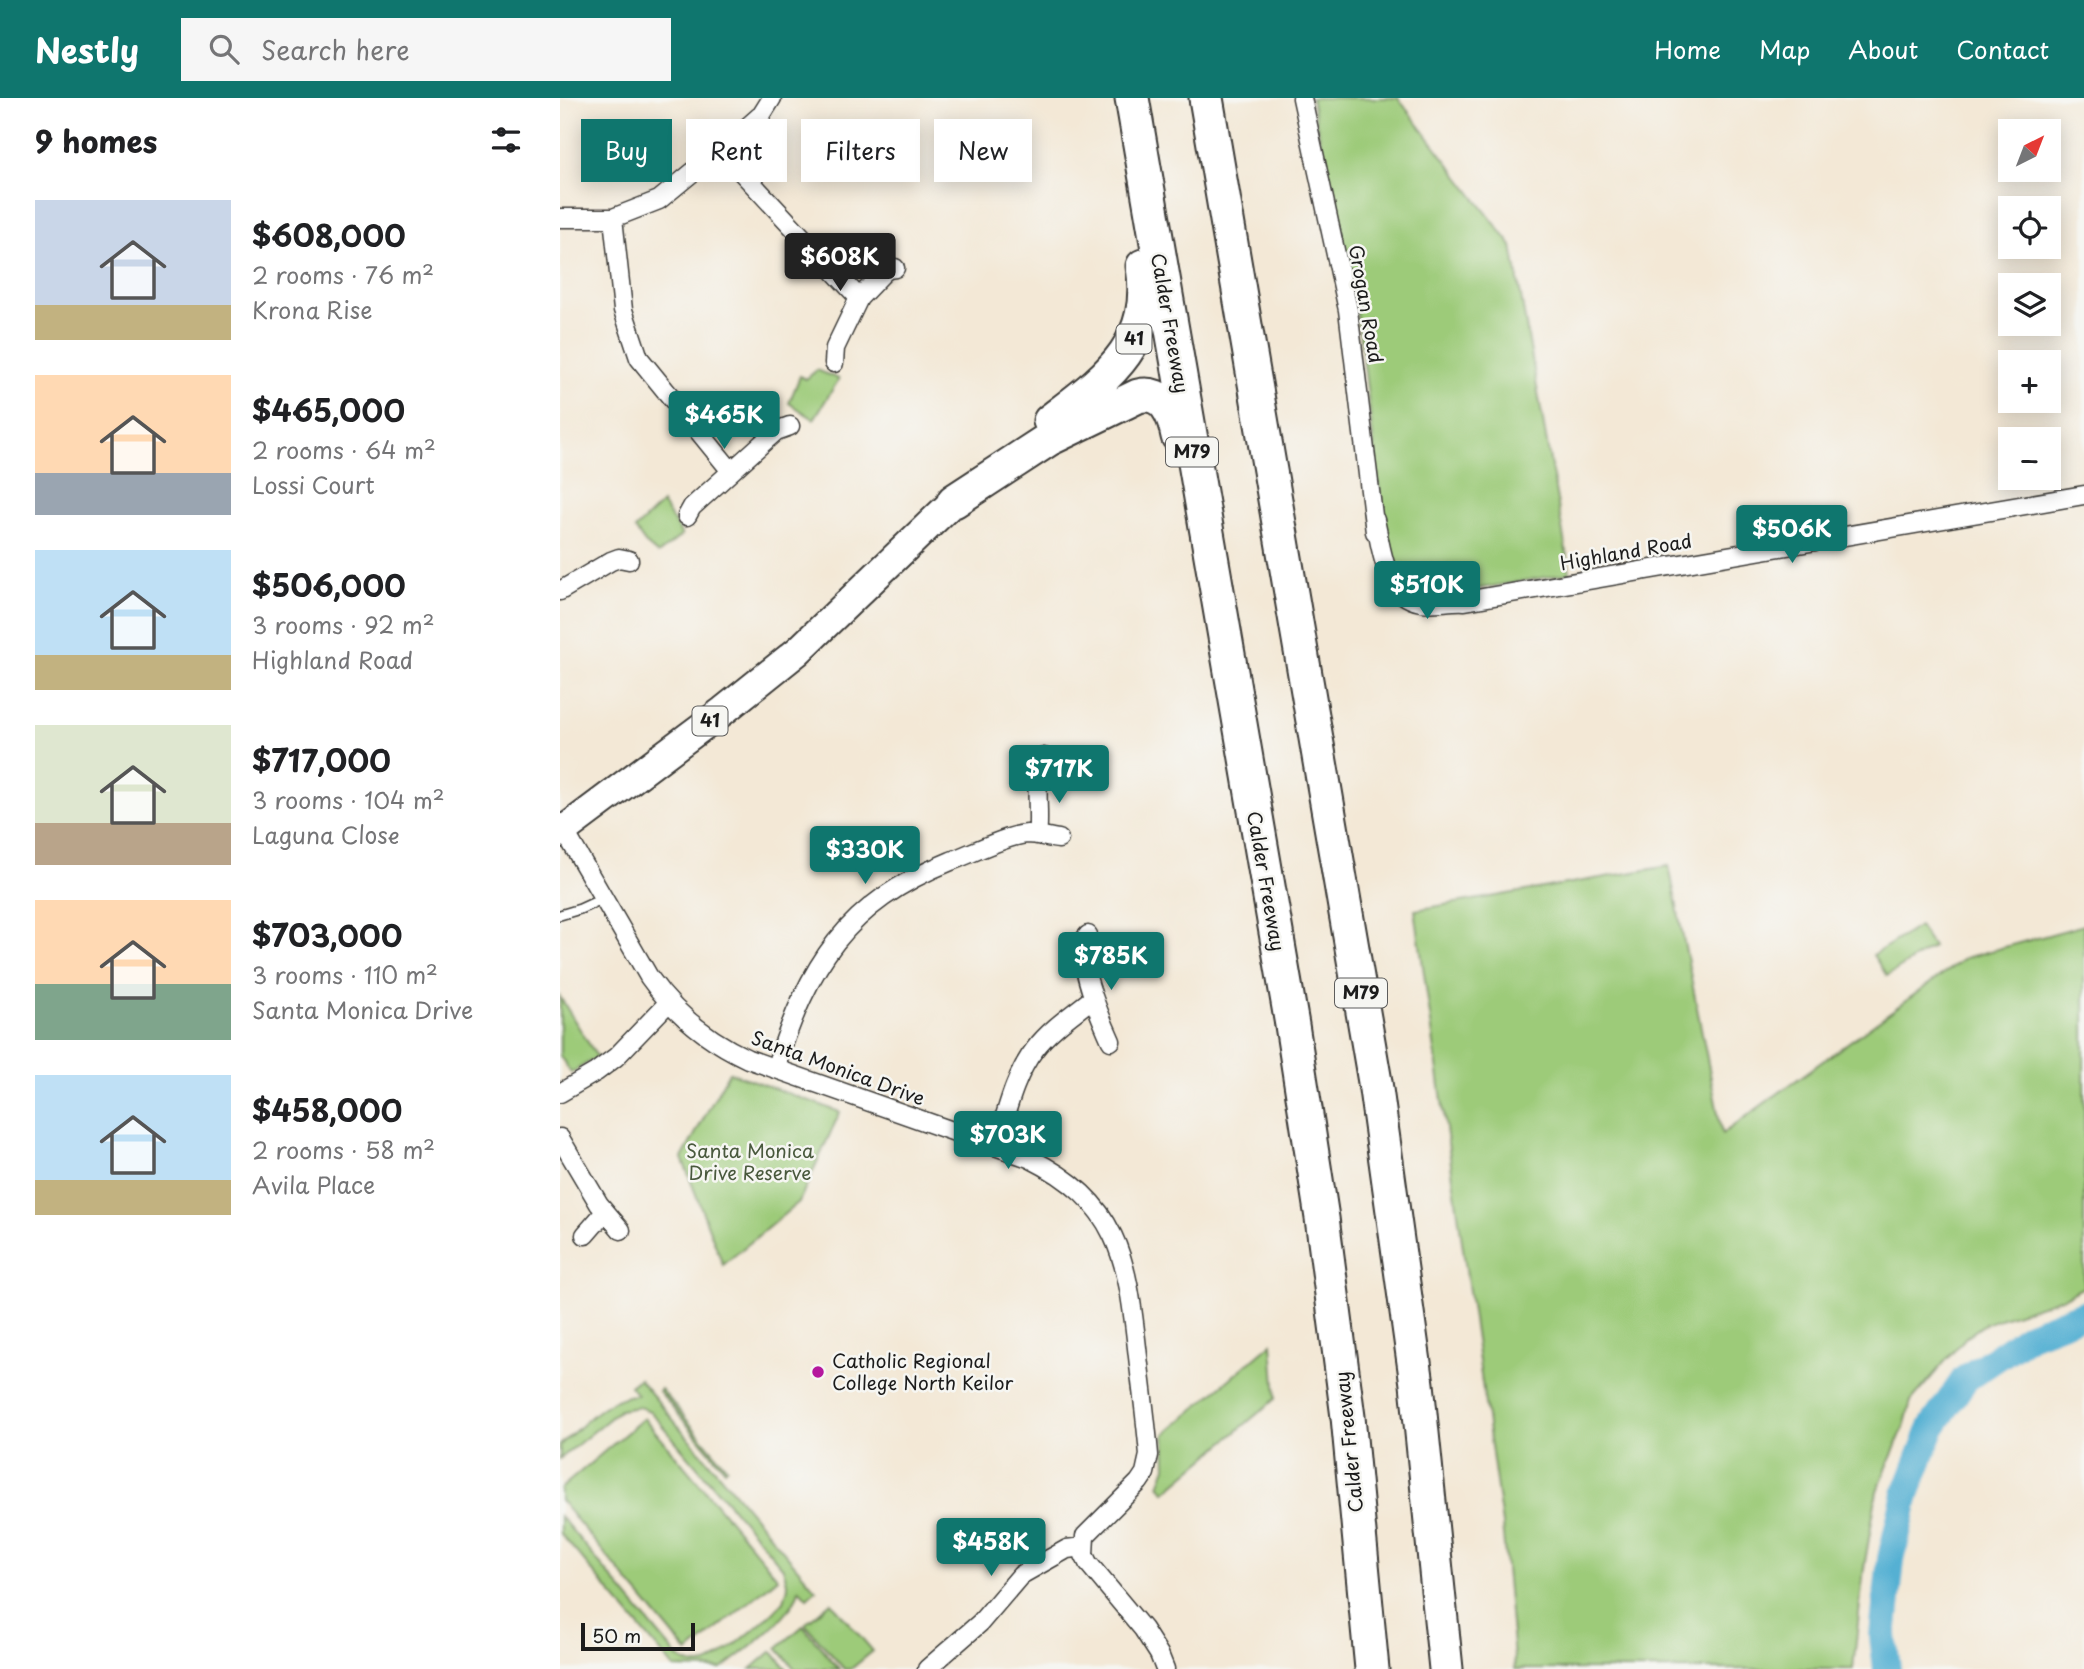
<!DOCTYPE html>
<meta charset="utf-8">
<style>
:root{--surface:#fff;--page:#f6f6f6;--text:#202124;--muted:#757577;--accent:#0f766e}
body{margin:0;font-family:"Playpen Sans",sans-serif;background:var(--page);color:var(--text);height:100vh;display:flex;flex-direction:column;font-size:26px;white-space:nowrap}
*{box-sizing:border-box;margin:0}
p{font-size:23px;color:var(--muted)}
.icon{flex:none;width:38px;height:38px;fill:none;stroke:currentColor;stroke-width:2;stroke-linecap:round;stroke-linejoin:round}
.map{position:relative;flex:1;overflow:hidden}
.details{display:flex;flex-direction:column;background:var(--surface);width:560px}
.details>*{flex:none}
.banner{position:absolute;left:21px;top:21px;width:665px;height:63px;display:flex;gap:14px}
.needle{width:46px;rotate:42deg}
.controls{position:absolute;left:1438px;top:21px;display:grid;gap:14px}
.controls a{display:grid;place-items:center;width:63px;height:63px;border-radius:0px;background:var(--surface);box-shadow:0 4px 18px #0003;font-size:35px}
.scale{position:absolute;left:21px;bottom:18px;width:114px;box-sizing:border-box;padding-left:7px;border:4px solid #1c1c1c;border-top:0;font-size:19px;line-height:24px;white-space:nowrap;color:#1c1c1c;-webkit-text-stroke:5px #f6f6f2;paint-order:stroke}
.price{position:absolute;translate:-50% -60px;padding:0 16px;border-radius:7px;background:var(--accent);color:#fff;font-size:23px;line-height:46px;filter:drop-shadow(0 2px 4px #0008)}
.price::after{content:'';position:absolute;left:50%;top:42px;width:21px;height:16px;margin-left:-10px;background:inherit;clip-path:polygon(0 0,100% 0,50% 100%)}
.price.active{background:#222;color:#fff}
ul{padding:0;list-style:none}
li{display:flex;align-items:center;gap:21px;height:175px;padding:0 35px}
li span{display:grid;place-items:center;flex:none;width:196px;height:140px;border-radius:0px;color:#555}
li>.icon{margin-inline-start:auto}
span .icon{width:84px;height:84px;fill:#fffc;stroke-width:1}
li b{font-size:30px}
h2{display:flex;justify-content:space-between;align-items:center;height:84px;padding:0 35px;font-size:30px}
.chip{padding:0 24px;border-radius:0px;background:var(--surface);box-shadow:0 4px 18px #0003;font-size:24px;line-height:63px}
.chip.active{background:var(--accent);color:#fff}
header{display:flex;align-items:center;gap:42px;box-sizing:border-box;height:98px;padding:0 35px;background:var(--accent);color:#fff}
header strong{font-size:33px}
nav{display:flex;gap:38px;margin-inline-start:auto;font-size:24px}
.search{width:490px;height:63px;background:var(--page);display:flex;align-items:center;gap:18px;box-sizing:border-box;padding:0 24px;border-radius:0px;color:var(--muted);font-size:26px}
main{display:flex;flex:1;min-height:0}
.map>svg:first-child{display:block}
.green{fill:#9dcb79;stroke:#5c744a;stroke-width:2}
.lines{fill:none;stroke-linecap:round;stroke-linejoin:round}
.river{stroke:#55b0d3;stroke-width:28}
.lane-casing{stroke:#3c3b38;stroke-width:12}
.street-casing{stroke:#3c3b38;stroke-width:21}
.primary-casing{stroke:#3c3b38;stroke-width:32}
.highway-casing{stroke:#3c3b38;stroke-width:37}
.lane{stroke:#fff;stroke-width:9}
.street{stroke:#fff;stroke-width:18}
.primary{stroke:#fff;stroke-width:28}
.highway{stroke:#fff;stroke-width:33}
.poi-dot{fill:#b5179e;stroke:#f6f6f2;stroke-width:2.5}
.labels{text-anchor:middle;stroke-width:5;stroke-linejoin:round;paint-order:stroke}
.shield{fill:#f6f6f2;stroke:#5d5d5c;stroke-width:2}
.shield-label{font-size:18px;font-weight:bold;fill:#1c1c1c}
.street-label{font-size:19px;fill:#1c1c1c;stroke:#f6f6f2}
.park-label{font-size:19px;fill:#49593d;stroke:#f6f6f2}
.poi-label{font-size:19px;fill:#1c1c1c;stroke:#f6f6f2;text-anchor:start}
</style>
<header>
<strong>Nestly</strong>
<div class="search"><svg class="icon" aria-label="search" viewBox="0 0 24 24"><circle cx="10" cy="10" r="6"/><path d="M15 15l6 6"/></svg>Search here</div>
<nav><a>Home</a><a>Map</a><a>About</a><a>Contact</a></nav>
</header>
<main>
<section class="details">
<h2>9 homes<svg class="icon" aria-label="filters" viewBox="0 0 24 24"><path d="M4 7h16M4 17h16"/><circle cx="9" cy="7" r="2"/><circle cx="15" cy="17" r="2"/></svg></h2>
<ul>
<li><span style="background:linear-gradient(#c9d6e8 75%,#c2b280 0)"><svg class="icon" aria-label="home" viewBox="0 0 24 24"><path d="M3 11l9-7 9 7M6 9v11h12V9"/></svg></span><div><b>$608,000</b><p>2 rooms · 76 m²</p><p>Krona Rise</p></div></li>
<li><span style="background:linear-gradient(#ffd9b3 70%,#9aa5b1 0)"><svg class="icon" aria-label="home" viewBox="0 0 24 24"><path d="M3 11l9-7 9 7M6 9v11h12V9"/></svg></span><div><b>$465,000</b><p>2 rooms · 64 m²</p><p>Lossi Court</p></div></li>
<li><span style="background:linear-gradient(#bfe0f5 75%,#c2b280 0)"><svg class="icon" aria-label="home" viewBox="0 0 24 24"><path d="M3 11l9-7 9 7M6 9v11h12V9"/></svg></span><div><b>$506,000</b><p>3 rooms · 92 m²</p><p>Highland Road</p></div></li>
<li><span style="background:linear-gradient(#dfe7d0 70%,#b9a48a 0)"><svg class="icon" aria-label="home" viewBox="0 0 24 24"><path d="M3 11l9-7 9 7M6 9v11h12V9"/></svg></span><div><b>$717,000</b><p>3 rooms · 104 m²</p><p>Laguna Close</p></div></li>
<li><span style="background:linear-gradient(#ffd9b3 60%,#7fa58c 0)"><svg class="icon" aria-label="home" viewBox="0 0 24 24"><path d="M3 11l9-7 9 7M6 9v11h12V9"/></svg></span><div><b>$703,000</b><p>3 rooms · 110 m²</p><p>Santa Monica Drive</p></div></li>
<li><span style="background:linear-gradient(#bfe0f5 75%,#c2b280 0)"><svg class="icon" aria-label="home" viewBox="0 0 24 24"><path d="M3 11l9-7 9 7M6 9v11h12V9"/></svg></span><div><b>$458,000</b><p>2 rooms · 58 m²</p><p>Avila Place</p></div></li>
</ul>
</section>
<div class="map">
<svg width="1524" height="1571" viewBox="0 0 1524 1571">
<rect width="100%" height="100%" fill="#f6f6f2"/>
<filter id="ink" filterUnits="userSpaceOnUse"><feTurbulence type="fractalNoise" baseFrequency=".0143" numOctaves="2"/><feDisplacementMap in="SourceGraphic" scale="14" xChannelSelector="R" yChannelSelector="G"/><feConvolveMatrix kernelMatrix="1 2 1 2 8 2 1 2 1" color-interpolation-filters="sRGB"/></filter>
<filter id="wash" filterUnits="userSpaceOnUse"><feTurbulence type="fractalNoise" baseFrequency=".00686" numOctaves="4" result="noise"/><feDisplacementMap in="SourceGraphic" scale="28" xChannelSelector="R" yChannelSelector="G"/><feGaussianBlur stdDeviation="1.57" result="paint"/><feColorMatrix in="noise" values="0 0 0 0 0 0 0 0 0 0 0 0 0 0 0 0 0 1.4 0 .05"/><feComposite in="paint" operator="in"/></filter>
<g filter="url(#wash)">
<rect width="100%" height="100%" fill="#f3e8d6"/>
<path class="green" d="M 751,0 L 838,0 L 952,148 L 1010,475 L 881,497 L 854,499 L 834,479 L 824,428 L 801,243 L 791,184 Z
M 257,272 L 279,281 L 254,321 L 229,305 L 240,278 L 246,281 Z
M 102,405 L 122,437 L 98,456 L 85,445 L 75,431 Z
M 1109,768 L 1162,1036 L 1405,860 L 1524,827 L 1524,1189 L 1505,1199 L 1425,1226 L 1406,1239 L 1351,1303 L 1345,1326 L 1317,1393 L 1304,1470 L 1293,1571 L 955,1571 L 942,1426 L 855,812 Z
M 1359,828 L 1373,849 L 1327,878 L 1313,857 Z
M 0,899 L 37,959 L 11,975 L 0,958 Z
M 169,974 L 280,1014 L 239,1104 L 163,1167 L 122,1060 Z
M 712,1245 L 716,1300 L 605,1394 L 599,1387 L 606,1369 L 605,1336 Z
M 79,1281 L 256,1492 L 247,1500 L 239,1491 C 234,1519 185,1553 162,1571 L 114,1570 L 0,1435 L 0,1418 L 116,1557 C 124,1565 135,1569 147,1566 C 160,1562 214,1515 224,1503 L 228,1489 L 223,1470 L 90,1313 L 79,1309 L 60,1312 L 0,1361 L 0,1347 C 22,1328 47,1297 77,1297 L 70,1288 Z
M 101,1291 L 167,1370 L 165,1372 L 99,1293 Z
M 84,1320 L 218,1480 L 128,1555 L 0,1402 L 0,1391 Z
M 271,1504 L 313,1553 L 291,1571 L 284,1571 L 245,1526 Z
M 243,1528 L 279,1571 L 235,1571 L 217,1550 Z
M 212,1553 L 227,1571 L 191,1571 Z"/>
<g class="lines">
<path class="river" d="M 1327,1571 L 1323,1538 L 1331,1461 L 1346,1396 L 1372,1329 L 1405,1281 L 1470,1237 L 1524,1216"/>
</g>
</g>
<g filter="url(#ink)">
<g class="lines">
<defs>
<path id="lane" d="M 0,817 L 20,811 L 44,800"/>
<path id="street" d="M 742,0 L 788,212 L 815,434
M 161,52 L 299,200
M 0,120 L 53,120 L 99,102 L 185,31 L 202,16 L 212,0
M 53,120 L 63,212 L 79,260 L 171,373
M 274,265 L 275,250 L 299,200 L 324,174 L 328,171 L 335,170
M 127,418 L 132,409 L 216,333 L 230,328
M 815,422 C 822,451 824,498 861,504 C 875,506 890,502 905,503 L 1524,397
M 0,493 L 51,463 L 59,460 L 69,462
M 0,725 L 89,879 C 115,916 147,942 188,961 L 469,1060 C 558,1104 567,1159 577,1250 C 581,1285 586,1321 589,1357 L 585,1375 L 579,1384 L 525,1438 L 524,1457 L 528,1465 L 583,1531 L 599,1556 L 605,1571
M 477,737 C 481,717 472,672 484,659
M 528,837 C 511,853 542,923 551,943
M 215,971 C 249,866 285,806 391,763 C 410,756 448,737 467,736 C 478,736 488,740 499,741
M 0,995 L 36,974 L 56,959 L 108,905
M 0,1040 L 39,1106 L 61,1132
M 436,1048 C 446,1016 454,978 475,951 C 490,931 513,916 533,900
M 25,1137 L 45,1114
M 367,1571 L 420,1525 L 461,1477 L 507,1451 L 523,1449"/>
<path id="primary" d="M 0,735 L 163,613 L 238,553 L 394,403"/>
<path id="highway" d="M 572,0 L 732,927 L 762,1120 L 788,1319 L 812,1571
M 646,0 L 815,984 L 857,1286 L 886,1571
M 490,323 C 546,280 595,248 583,168
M 394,403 L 489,341 L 578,298 C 605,292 614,317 618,338"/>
</defs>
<use href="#lane" class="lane-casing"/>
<use href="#street" class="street-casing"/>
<use href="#primary" class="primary-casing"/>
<use href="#highway" class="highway-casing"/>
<use href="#lane" class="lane"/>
<use href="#street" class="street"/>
<use href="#primary" class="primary"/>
<use href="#highway" class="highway"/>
</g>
</g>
<circle class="poi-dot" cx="258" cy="1274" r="7"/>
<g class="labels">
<g class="shield">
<rect x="556.5" y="226.5" width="35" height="29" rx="5"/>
<rect x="606" y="339.5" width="52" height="29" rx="5"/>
<rect x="132.5" y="608.5" width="35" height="29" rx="5"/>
<rect x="775" y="880.5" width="52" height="29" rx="5"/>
</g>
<g class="shield-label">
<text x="574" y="247">41</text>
<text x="632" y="360">M79</text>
<text x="150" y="629">41</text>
<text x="801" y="901">M79</text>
</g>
<g class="street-label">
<text transform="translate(806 206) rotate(80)" y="7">Grogan Road</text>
<text transform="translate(610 225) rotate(80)" y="7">Calder Freeway</text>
<text transform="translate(1066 454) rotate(-10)" y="7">Highland Road</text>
<text transform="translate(706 783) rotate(80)" y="7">Calder Freeway</text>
<text transform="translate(278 970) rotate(20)" y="7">Santa Monica Drive</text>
<text transform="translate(789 1344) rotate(-96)" y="7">Calder Freeway</text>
</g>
<g class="park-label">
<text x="190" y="1060">Santa Monica<tspan x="190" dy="22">Drive Reserve</tspan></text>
</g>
<g class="poi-label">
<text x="272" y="1270">Catholic Regional<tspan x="272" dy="22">College North Keilor</tspan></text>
</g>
</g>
</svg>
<div class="controls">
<a><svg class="needle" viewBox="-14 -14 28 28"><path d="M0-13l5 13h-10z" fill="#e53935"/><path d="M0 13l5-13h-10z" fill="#757577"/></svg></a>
<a><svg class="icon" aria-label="locate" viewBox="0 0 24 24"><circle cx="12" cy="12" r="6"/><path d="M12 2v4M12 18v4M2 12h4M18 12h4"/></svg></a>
<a><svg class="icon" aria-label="layers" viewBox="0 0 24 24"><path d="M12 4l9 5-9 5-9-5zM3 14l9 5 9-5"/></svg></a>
<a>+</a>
<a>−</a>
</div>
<div class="scale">50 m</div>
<b class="price active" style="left:280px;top:195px">$608K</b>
<b class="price" style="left:164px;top:353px">$465K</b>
<b class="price" style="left:1232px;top:467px">$506K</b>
<b class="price" style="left:867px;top:523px">$510K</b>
<b class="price" style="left:499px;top:707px">$717K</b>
<b class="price" style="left:305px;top:788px">$330K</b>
<b class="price" style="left:551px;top:894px">$785K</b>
<b class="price" style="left:448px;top:1073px">$703K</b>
<b class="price" style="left:431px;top:1480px">$458K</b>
<div class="banner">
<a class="chip active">Buy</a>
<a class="chip">Rent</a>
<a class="chip">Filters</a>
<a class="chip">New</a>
</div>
</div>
</main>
